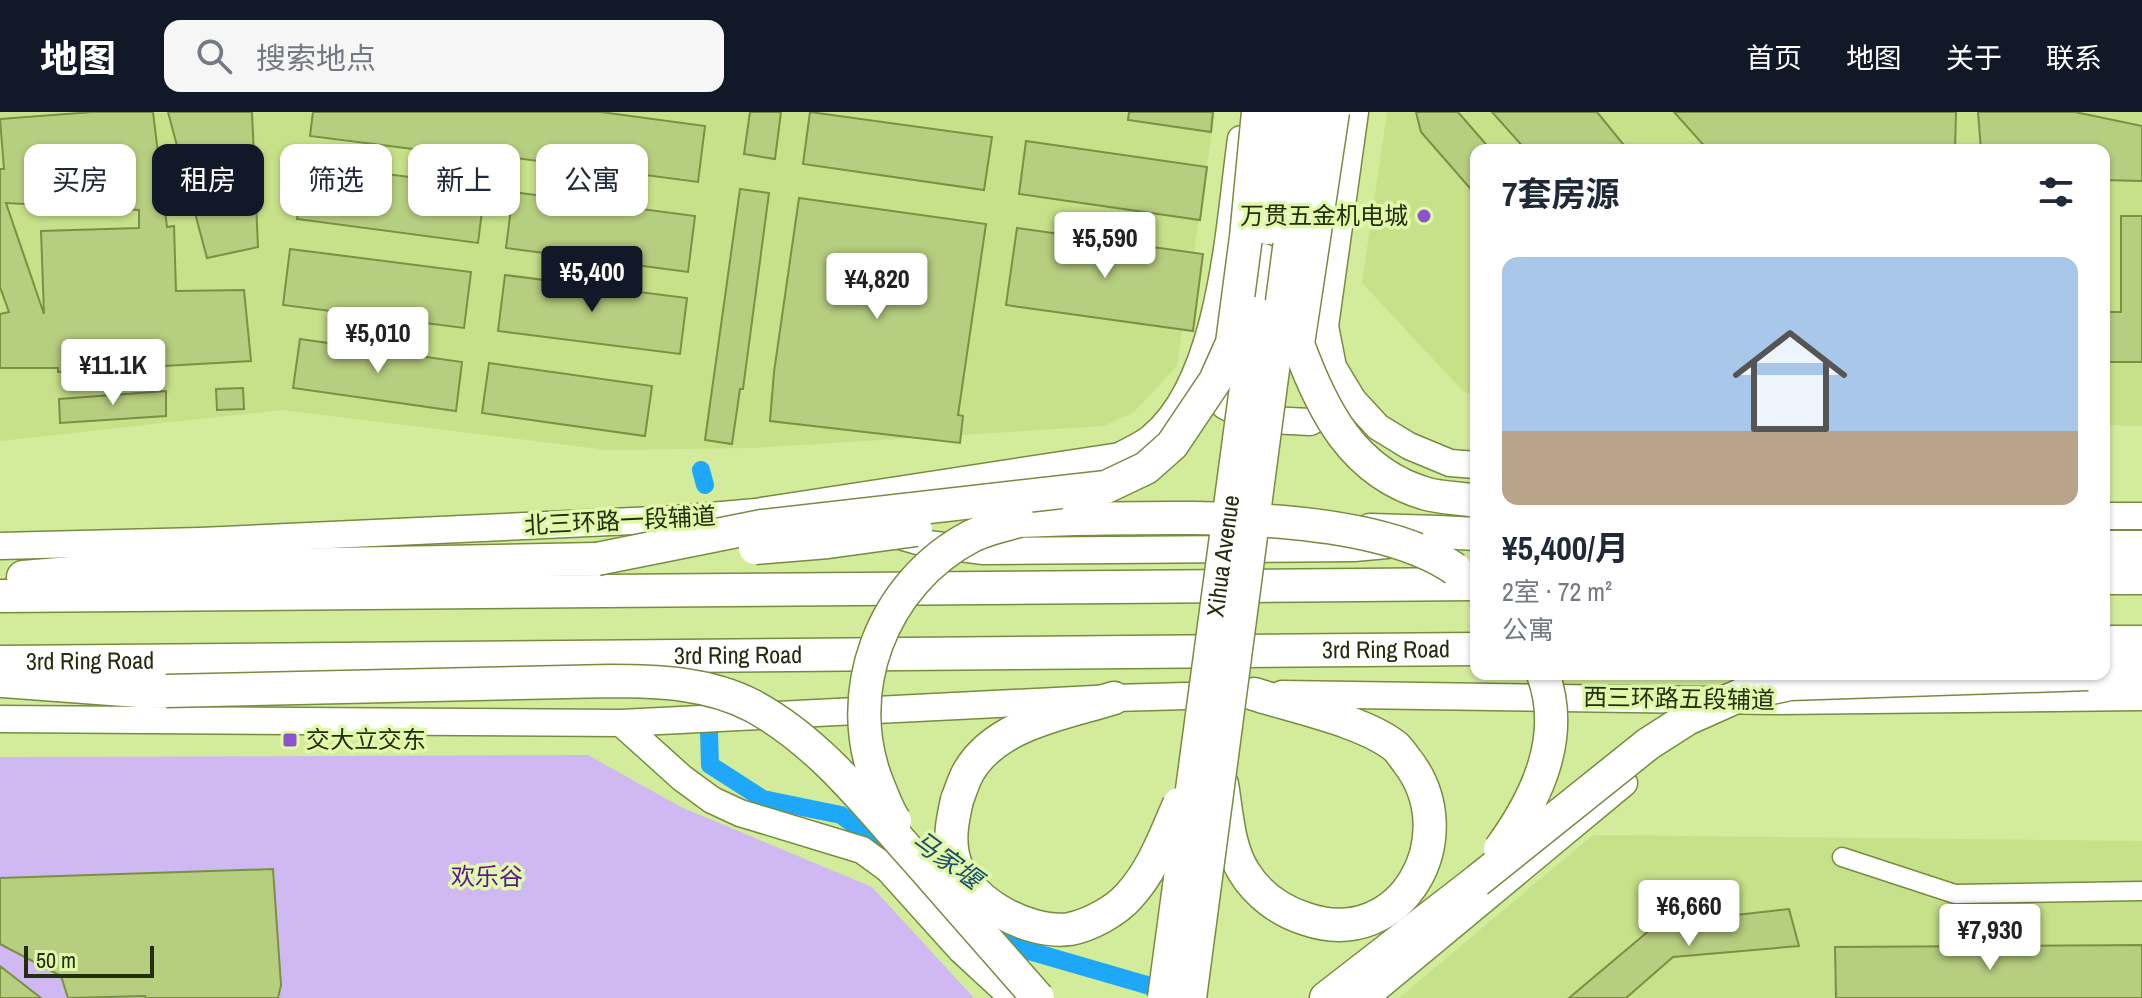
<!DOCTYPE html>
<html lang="zh">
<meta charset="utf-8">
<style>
:root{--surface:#fff;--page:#f6f6f7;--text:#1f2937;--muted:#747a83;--line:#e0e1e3;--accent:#111827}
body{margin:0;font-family:"Archivo Narrow","Noto Sans SC",sans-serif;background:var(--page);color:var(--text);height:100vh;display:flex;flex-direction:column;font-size:30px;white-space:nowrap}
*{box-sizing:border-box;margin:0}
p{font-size:26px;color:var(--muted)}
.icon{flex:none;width:44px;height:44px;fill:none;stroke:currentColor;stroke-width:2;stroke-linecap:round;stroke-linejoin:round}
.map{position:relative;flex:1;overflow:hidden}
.sheet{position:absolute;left:1470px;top:32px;width:640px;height:536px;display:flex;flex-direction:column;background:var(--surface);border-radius:16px;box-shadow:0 2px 6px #0004}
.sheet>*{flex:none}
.guide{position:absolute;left:24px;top:32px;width:760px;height:72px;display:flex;gap:16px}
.scale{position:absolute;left:24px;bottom:20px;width:130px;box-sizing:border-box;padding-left:8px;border:4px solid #242d0c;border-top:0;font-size:22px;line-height:28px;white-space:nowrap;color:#242d0c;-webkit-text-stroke:6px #e0faa9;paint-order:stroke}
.price{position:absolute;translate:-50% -68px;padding:0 18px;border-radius:8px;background:#fff;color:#222;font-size:26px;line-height:52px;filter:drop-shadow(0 2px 4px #0008)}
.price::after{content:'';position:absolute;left:50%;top:48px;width:24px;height:18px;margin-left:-12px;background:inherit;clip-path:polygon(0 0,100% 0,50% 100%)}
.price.on{background:var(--accent);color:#fff}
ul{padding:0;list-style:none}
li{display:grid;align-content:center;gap:16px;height:424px;padding:0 32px}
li+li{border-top:2px solid var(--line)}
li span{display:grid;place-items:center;height:248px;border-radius:16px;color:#555}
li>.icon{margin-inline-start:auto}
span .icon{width:144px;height:144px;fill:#fffc;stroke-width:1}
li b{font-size:34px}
h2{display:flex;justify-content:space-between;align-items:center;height:96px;padding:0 32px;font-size:34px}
.chip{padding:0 28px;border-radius:16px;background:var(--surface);box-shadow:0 2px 6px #0004;font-size:28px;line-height:72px}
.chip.on{background:var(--accent);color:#fff}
header{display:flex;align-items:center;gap:48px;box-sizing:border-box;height:112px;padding:0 40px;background:var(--accent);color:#fff}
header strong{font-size:38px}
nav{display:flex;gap:44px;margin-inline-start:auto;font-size:28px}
.search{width:560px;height:72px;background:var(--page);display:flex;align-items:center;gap:20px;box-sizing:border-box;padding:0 28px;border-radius:16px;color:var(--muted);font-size:30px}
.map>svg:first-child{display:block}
.built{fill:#c6e189}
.green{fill:#d0b9f3}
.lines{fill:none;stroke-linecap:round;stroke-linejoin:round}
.canal{stroke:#1fa8fa;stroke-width:18}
.building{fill:#b6ce7f;stroke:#7a9042;stroke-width:2;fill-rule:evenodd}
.street-casing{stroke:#768c3e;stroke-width:21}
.secondary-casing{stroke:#768c3e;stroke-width:29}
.highway-casing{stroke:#768c3e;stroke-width:35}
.street{stroke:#fff;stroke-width:18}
.secondary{stroke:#fff;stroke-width:26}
.highway{stroke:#fff;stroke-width:32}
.highway-bridge-casing{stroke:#768c3e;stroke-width:35;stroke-linecap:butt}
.highway-bridge{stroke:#fff;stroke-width:32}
.poi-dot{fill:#8c54cc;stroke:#e0faa9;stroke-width:3}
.labels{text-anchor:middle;stroke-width:7;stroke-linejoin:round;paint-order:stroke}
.poi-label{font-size:24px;fill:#242d0c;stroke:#e0faa9;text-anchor:end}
.street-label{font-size:24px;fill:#242d0c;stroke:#e0faa9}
.park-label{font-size:24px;fill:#5d1498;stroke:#e0faa9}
.water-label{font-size:26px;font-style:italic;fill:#1f4e70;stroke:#e0faa9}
</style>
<header>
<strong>地图</strong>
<div class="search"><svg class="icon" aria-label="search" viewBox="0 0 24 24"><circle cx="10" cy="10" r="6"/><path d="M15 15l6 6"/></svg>搜索地点</div>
<nav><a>首页</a><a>地图</a><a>关于</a><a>联系</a></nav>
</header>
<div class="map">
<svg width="2142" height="886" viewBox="0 0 2142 886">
<rect width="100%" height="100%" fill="#d3ec9c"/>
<path class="built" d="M 0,0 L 1215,0 L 1177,254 L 1134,300 L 1104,314 L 752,336 L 608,338 L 282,298 L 0,329 Z
M 1387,0 L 2142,0 L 2142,314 L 2104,313 L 2104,38 L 1476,38 L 1476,284 L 1463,279 L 1362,171 Z
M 1593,723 L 2142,729 L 2142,886 L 1399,886 Z"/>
<path class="green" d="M 588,643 L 681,695 L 872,775 L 974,886 L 0,886 L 0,645 Z"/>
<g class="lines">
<path class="canal" d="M 701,358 L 705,373
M 709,619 L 710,653 L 763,687 L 841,703 L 901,747
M 983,807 L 1026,838 L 1174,881"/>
</g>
<path class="building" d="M 93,0 L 153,0 L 167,115 L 174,114 L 176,179 L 244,178 L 251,249 L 58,260 L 58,256 L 0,256 L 0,202 L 9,200 L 0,175 L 0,57 L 4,57 L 0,7 ZM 6,91 L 139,98 L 139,116 L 41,119 L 44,202 Z
M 168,0 L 252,0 L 258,135 L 207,146 Z
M 313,0 L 601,0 L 705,14 L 698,70 L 492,43 L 492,47 L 310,24 Z
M 750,0 L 781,0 L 775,47 L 744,42 Z
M 810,0 L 992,25 L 984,78 L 803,52 Z
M 1129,0 L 1213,0 L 1211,20 L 1128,8 Z
M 1416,0 L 1458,0 L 1491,38 L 1476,38 L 1476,83 L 1421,20 Z
M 1492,0 L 1597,0 L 1628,38 L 1526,38 Z
M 1674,0 L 1956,0 L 1955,38 L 1708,38 Z
M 1978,0 L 2075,0 L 2142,14 L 2142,69 L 2104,68 L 2104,38 L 1981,38 Z
M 1026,29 L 1207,55 L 1200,108 L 1019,82 Z
M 304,51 L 485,75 L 478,131 L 297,107 Z
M 740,77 L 769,81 L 743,277 L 740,277 L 732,332 L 705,328 Z
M 513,80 L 695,104 L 688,160 L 506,136 Z
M 799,86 L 986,112 L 958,303 L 963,304 L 960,331 L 770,309 L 774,260 Z
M 2121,104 L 2142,104 L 2142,250 L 2107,250 L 2107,200 L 2121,200 Z
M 1017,116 L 1203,142 L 1193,219 L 1006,193 Z
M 290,137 L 471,160 L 464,216 L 283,193 Z
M 505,163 L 687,186 L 680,242 L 498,219 Z
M 300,227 L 462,250 L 456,299 L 293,276 Z
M 489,251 L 652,274 L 645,324 L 482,301 Z
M 243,276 L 244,297 L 217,298 L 216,277 Z
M 166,279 L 166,304 L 60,311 L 59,287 Z
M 273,757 L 281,873 L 278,886 L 146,886 L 145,884 L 68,886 L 61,864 L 0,832 L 0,766 Z
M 1789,797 L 1799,834 L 1673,845 L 1626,886 L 1569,886 L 1657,812 Z
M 2142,833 L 2142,886 L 1836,886 L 1835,835 Z
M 0,854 L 41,886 L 0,886 Z"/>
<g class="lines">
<defs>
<path id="street" d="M 1842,745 L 1955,782 L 2142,779"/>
<path id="secondary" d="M 1355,0 L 1325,214 L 1333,255 L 1353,288 L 1378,315 L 1409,334 L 1450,351 L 1476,353
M 1197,265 L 1225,294 L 1252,307 L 1310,310 L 1345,291
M 761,399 L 1120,344 C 1130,338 1143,333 1152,325 C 1222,267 1229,112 1241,27
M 2104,404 L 2142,404
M 893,422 L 928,432 L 984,439 L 1354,436 L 1387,433
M 0,434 L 200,429 L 676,407 L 756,400 L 779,402
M 1282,582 L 1775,589 L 2142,585
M 0,607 L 621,611 L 1114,586 L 1222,583
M 621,611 L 682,666 L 712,688 L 740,701 L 862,738 L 888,757 L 961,838 L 1013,886
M 1365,886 L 1624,671"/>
<g id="highway">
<path d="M 1241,205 L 1263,148"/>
<path d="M 1019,409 L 1075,407"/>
<path d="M 1370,418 L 1439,420"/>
<path d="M 2104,435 L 2142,435"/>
<path d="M 23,465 L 131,456 L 597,447"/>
<path d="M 2104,466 L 2142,466"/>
<path d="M 0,484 L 1476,472"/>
<path d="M 2104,530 L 2142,530"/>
<path id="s1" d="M 0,550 L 1476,537"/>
<path d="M 2104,561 L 2142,560"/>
<path d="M 3,569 L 138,579 L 166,579"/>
<path d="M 1222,672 C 1227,701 1228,735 1244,760 C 1258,783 1281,799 1306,807 C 1402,840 1466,724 1407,649 C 1404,645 1400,639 1396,635 C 1364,609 1294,595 1254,582"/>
<path d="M 957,688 C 961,678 964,667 969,659 C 997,611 1067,601 1114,586"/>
<path d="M 1326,886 L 1477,769"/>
</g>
</defs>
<use href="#street" class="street-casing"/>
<use href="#secondary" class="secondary-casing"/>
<use href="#highway" class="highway-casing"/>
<use href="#street" class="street"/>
<use href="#secondary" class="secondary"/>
<use href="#highway" class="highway"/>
<defs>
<g id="highway-bridge">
<path d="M 1333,0 L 1298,232 C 1322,298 1353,361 1427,382 C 1442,386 1460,386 1476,389"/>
<path d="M 1267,116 L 1283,0"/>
<path d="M 1075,407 C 1180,406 1368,397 1455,457"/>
<path d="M 1439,420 L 1476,422"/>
<path d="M 755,436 L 828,430 L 916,418"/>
<path d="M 597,447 L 762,414 L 1106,375 L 1146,356 L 1172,333 L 1215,269 L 1232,231 L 1246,125 L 1258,0"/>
<path d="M 166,579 L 610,569 C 659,569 709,571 753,594 C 816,628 862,686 909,739 C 952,788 995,837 1038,886"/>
<path d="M 957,688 C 953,706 949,724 953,743 C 962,787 1027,823 1070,817 C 1090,813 1116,799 1129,784 C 1153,758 1165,724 1179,692"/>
<path d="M 895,709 C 888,699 884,687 879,675 C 840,582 881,471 972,424 C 986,417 1004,413 1019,409"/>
<path d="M 1500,737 C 1537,686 1566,625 1543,562"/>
<path d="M 1477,769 L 1648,632 L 1687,607 L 1743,582 L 1790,572 L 2088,562"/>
<path id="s2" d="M 1164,886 L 1256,201"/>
<path d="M 1190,886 L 1307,0"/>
</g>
</defs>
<use href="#highway-bridge" class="highway-bridge-casing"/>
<use href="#highway-bridge" class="highway-bridge"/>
</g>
<g class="poi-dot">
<circle cx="1424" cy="104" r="8"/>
<rect x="282" y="620" width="16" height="16" rx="4"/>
</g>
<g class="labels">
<g class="poi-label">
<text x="1408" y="112">万贯五金机电城</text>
<text x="306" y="636" text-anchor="start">交大立交东</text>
</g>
<g class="street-label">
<text transform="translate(620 409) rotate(-3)" y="8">北三环路一段辅道</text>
<text dy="8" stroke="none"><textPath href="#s2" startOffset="446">Xihua Avenue</textPath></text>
<text dy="8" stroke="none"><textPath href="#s1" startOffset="1386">3rd Ring Road</textPath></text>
<text dy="8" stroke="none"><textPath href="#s1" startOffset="738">3rd Ring Road</textPath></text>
<text dy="8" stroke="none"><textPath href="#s1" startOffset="90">3rd Ring Road</textPath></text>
<text transform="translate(1679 587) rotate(1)" y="8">西三环路五段辅道</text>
</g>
<g class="park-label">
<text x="487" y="773">欢乐谷</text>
</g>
<g class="water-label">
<text transform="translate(947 748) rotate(36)" y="9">马家堰</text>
</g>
</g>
</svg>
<div class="scale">50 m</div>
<b class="price" style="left:1105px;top:168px">¥5,590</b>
<b class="price on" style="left:592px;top:202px">¥5,400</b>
<b class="price" style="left:877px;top:209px">¥4,820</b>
<b class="price" style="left:378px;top:263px">¥5,010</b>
<b class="price" style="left:113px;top:295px">¥11.1K</b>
<b class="price" style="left:1689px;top:836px">¥6,660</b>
<b class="price" style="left:1990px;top:860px">¥7,930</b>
<div class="guide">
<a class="chip">买房</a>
<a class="chip on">租房</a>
<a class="chip">筛选</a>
<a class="chip">新上</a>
<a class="chip">公寓</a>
</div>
<section class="sheet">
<h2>7套房源<svg class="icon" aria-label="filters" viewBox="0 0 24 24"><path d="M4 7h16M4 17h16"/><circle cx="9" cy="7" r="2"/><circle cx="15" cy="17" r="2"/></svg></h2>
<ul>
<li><span style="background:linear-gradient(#a9c7e8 70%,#b9a48a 0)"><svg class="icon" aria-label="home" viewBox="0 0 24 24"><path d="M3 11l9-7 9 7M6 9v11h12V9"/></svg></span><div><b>¥5,400/月</b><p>2室 · 72 m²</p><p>公寓</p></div></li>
</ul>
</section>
</div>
